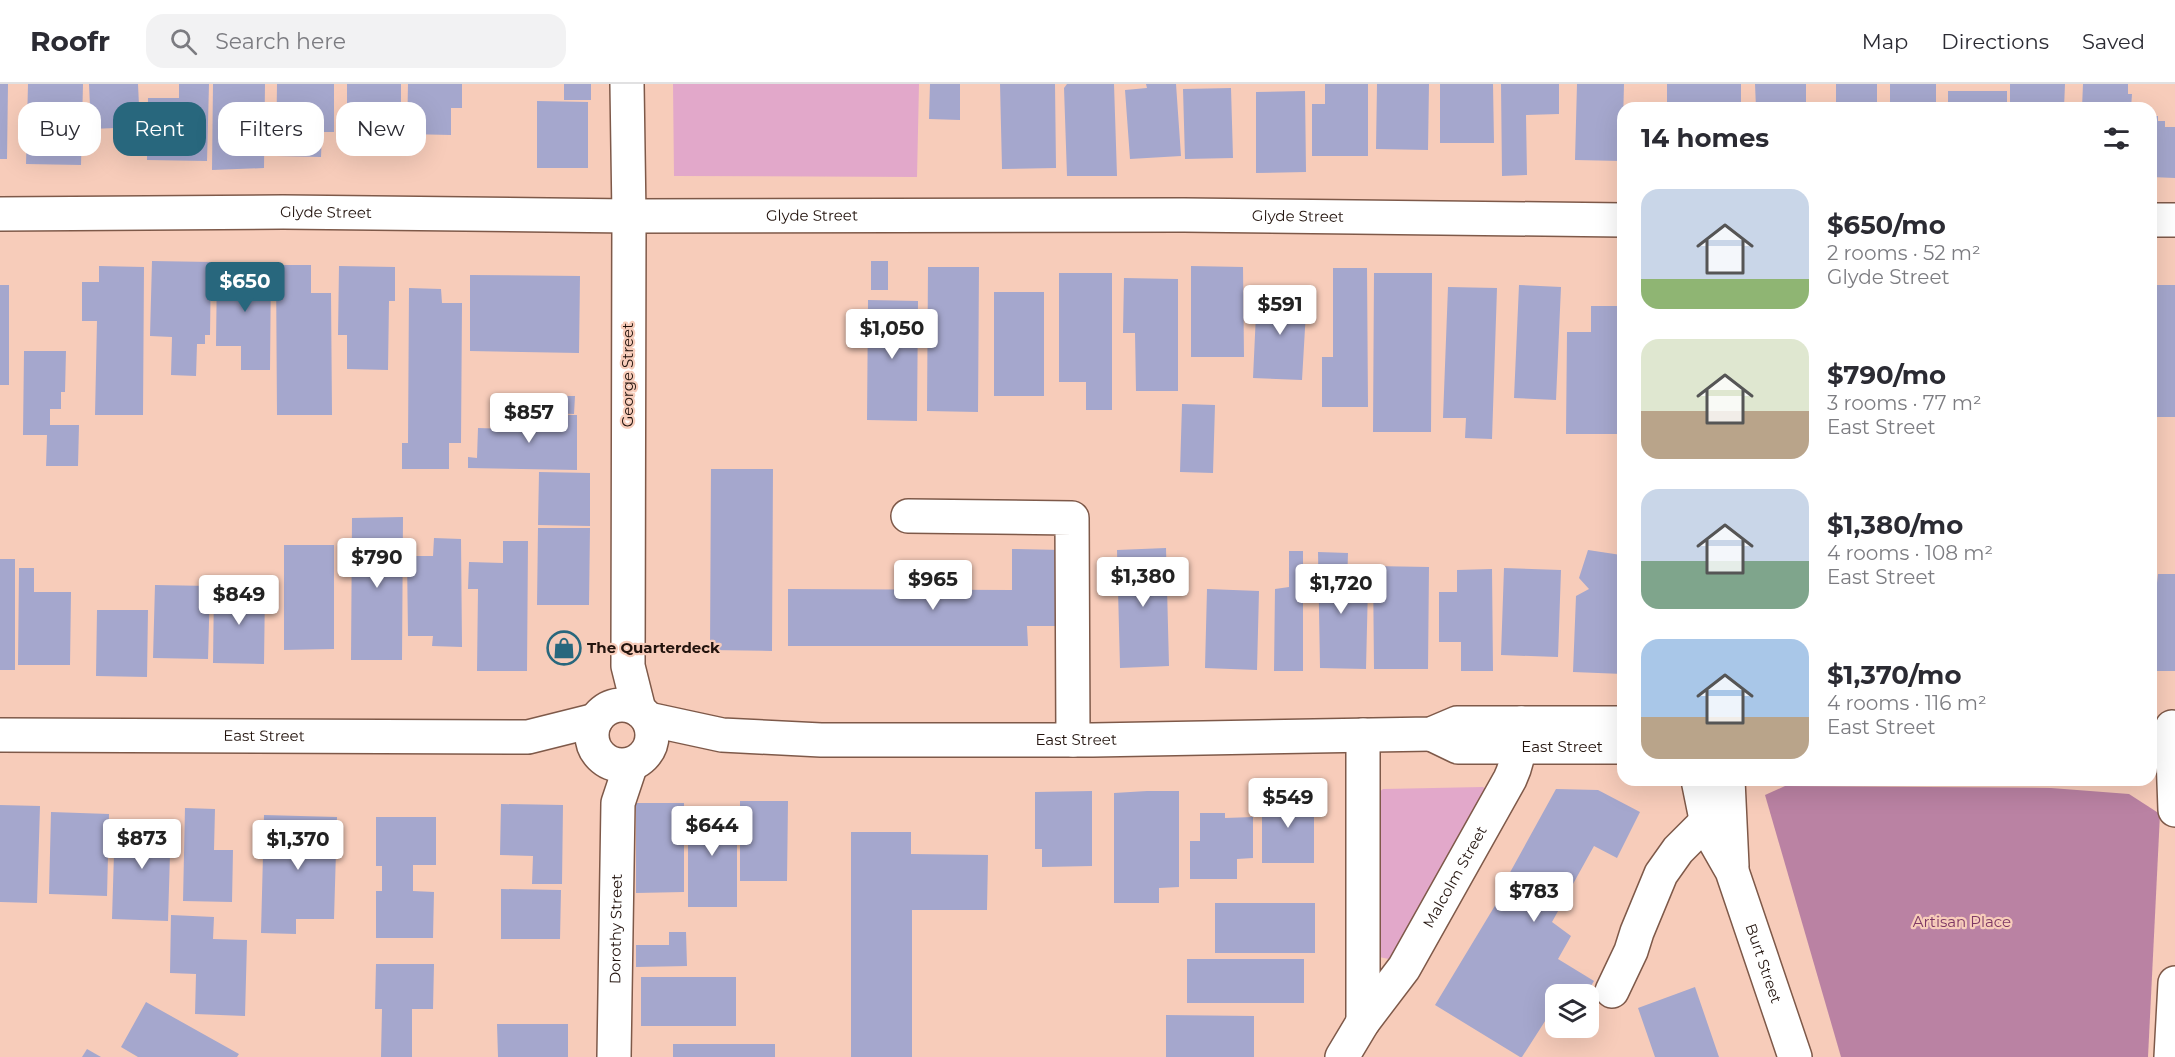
<!DOCTYPE html>
<meta charset="utf-8">
<style>
:root{--surface:#fff;--page:#f2f2f3;--text:#2b2b33;--muted:#7c7c81;--line:#e1e1e2;--accent:#28677d}
body{margin:0;font-family:Montserrat,sans-serif;background:var(--page);color:var(--text);height:100vh;display:flex;flex-direction:column;font-size:22px;white-space:nowrap}
*{box-sizing:border-box;margin:0}
p{font-size:20px;color:var(--muted)}
.icon{flex:none;width:33px;height:33px;fill:none;stroke:currentColor;stroke-width:2;stroke-linecap:round;stroke-linejoin:round}
.map{position:relative;flex:1;overflow:hidden}
.details{position:absolute;left:1617px;top:18px;width:540px;height:684px;display:flex;flex-direction:column;background:var(--surface);border-radius:18px;box-shadow:0 6px 24px #0002}
.details>*{flex:none}
.banner{position:absolute;left:18px;top:18px;width:570px;height:54px;display:flex;gap:12px}
.controls{position:absolute;left:1545px;top:900px;display:grid;gap:12px}
.controls a{display:grid;place-items:center;width:54px;height:54px;border-radius:12px;background:var(--surface);box-shadow:0 6px 24px #0002;font-size:30px}
.price{position:absolute;translate:-50% -51px;padding:0 14px;border-radius:6px;background:#fff;color:#222;font-size:20px;line-height:39px;filter:drop-shadow(0 2px 3px #0008)}
.price::after{content:'';position:absolute;left:50%;top:36px;width:18px;height:14px;margin-left:-9px;background:inherit;clip-path:polygon(0 0,100% 0,50% 100%)}
.price.current{background:var(--accent);color:#fff}
ul{padding:0;list-style:none}
li{display:flex;align-items:center;gap:18px;height:150px;padding:0 24px}
li span{display:grid;place-items:center;flex:none;width:168px;height:120px;border-radius:18px;color:#555}
li>.icon{margin-inline-start:auto}
span .icon{width:72px;height:72px;fill:#fffc;stroke-width:1}
li b{font-size:26px}
h2{display:flex;justify-content:space-between;align-items:center;height:72px;padding:0 24px;font-size:26px}
.chip{padding:0 21px;border-radius:18px;background:var(--surface);box-shadow:0 6px 24px #0002;font-size:21px;line-height:54px}
.chip.current{background:var(--accent);color:#fff}
header{display:flex;align-items:center;gap:36px;box-sizing:border-box;height:84px;padding:0 30px;background:var(--surface);border-bottom:2px solid var(--line)}
header strong{font-size:28px}
nav{display:flex;gap:33px;margin-inline-start:auto;font-size:21px}
.search{width:420px;height:54px;background:var(--page);display:flex;align-items:center;gap:15px;box-sizing:border-box;padding:0 21px;border-radius:18px;color:var(--muted);font-size:22px}
.map>svg:first-child{display:block}
.green{fill:#e2a8ca}
.forest{fill:#ba82a3}
.building{fill:#a5a7cd}
.lines{fill:none;stroke-linecap:round;stroke-linejoin:round}
.minor-casing{stroke:#7e5949;stroke-width:36}
.minor{stroke:#fff;stroke-width:33}
.labels{text-anchor:middle;stroke-width:4.5;stroke-linejoin:round;paint-order:stroke}
.street-label{font-size:15px;fill:#22130d;stroke:#f7ccba}
.poi-label{font-size:15px;font-weight:bold;fill:#22130d;stroke:#f7ccba;text-anchor:start}
.park-label{font-size:15px;fill:#7e3865;stroke:#f7ccba}
</style>
<header>
<strong>Roofr</strong>
<div class="search"><svg class="icon" aria-label="search" viewBox="0 0 24 24"><circle cx="10" cy="10" r="6"/><path d="M15 15l6 6"/></svg>Search here</div>
<nav><a>Map</a><a>Directions</a><a>Saved</a></nav>
</header>
<div class="map">
<svg width="2175" height="973" viewBox="0 0 2175 973">
<rect width="100%" height="100%" fill="#f7ccba"/>
<path class="green" d="M 673,0 L 919,0 L 917,93 L 674,92 Z
M 1483,703 L 1488,707 L 1394,869 L 1389,875 L 1379,873 L 1377,710 L 1383,705 Z"/>
<path class="forest" d="M 1785,702 L 2051,704 L 2129,710 L 2160,730 L 2148,973 L 1841,973 L 1765,711 Z"/>
<path class="building" d="M 0,0 L 8,0 L 7,75 L 0,75 Z
M 28,0 L 83,0 L 81,81 L 26,80 Z
M 89,0 L 138,0 L 140,43 L 91,45 Z
M 179,0 L 209,0 L 207,77 L 147,76 L 148,14 L 179,14 Z
M 213,0 L 265,0 L 264,84 L 212,86 Z
M 277,0 L 334,0 L 334,48 L 322,48 L 321,73 L 276,72 Z
M 347,0 L 401,0 L 401,67 L 347,67 Z
M 408,0 L 462,0 L 462,24 L 451,24 L 451,51 L 407,50 Z
M 564,0 L 591,0 L 591,16 L 564,16 Z
M 930,0 L 960,0 L 960,36 L 929,35 Z
M 1000,0 L 1055,0 L 1056,84 L 1002,85 Z
M 1067,0 L 1114,0 L 1117,92 L 1067,92 L 1064,4 Z
M 1146,0 L 1176,0 L 1181,72 L 1130,75 L 1125,6 L 1147,4 Z
M 1325,0 L 1368,0 L 1368,72 L 1312,72 L 1312,20 L 1325,20 Z
M 1377,0 L 1429,0 L 1428,66 L 1376,65 Z
M 1440,0 L 1493,0 L 1494,59 L 1440,59 Z
M 1501,0 L 1559,0 L 1559,30 L 1526,31 L 1527,91 L 1502,92 Z
M 1577,0 L 1624,0 L 1622,77 L 1575,76 Z
M 1667,0 L 1741,0 L 1741,24 L 1667,24 Z
M 1755,0 L 1806,0 L 1806,24 L 1756,24 Z
M 1836,0 L 1877,0 L 1877,24 L 1817,24 L 1817,20 L 1836,20 Z
M 1890,0 L 1936,0 L 1936,24 L 1890,24 Z
M 2010,0 L 2065,0 L 2064,24 L 2010,24 Z
M 2083,0 L 2128,0 L 2128,10 L 2132,10 L 2131,24 L 2082,24 Z
M 1231,4 L 1233,74 L 1185,75 L 1183,5 Z
M 1305,7 L 1306,88 L 1256,89 L 1256,8 Z
M 1948,7 L 2007,7 L 2007,24 L 1948,24 Z
M 537,17 L 588,18 L 588,84 L 537,84 Z
M 2151,32 L 2158,32 L 2158,37 L 2165,37 L 2165,43 L 2175,43 L 2175,94 L 2151,93 Z
M 152,177 L 211,178 L 210,251 L 205,251 L 205,260 L 197,260 L 196,292 L 171,291 L 172,253 L 150,252 Z
M 871,177 L 888,177 L 888,206 L 871,206 Z
M 217,181 L 271,182 L 270,286 L 241,286 L 241,262 L 216,262 Z
M 276,181 L 311,181 L 311,209 L 331,209 L 332,331 L 277,331 Z
M 99,182 L 144,183 L 143,331 L 95,331 L 97,237 L 82,237 L 82,198 L 99,198 Z
M 339,182 L 395,183 L 395,217 L 389,217 L 388,286 L 347,285 L 347,251 L 338,251 Z
M 1191,182 L 1243,183 L 1244,273 L 1191,273 Z
M 928,183 L 979,183 L 978,328 L 927,327 Z
M 1333,184 L 1367,184 L 1368,323 L 1322,323 L 1322,273 L 1333,273 Z
M 1059,189 L 1112,189 L 1112,326 L 1086,326 L 1086,298 L 1059,298 Z
M 1374,189 L 1432,189 L 1431,348 L 1373,348 Z
M 470,191 L 580,192 L 579,269 L 470,267 Z
M 1124,194 L 1178,195 L 1178,307 L 1136,307 L 1135,249 L 1123,249 Z
M 0,201 L 9,201 L 9,301 L 0,301 Z
M 1519,201 L 1561,203 L 1556,316 L 1514,314 Z
M 2151,201 L 2175,201 L 2175,333 L 2151,333 Z
M 1448,203 L 1497,204 L 1492,355 L 1465,354 L 1466,334 L 1443,334 Z
M 409,204 L 441,205 L 442,219 L 462,219 L 461,359 L 449,359 L 449,385 L 402,385 L 402,359 L 408,359 Z
M 994,208 L 1044,208 L 1044,312 L 994,312 Z
M 1257,208 L 1307,210 L 1302,296 L 1253,294 Z
M 868,216 L 918,217 L 917,337 L 867,336 Z
M 1591,222 L 1619,222 L 1618,350 L 1566,350 L 1567,248 L 1591,248 Z
M 24,267 L 66,267 L 65,308 L 61,308 L 61,325 L 50,325 L 50,341 L 79,341 L 78,382 L 46,382 L 47,351 L 23,351 Z
M 552,312 L 575,312 L 574,330 L 551,329 Z
M 1182,320 L 1215,321 L 1213,389 L 1180,388 Z
M 512,331 L 577,331 L 577,386 L 468,384 L 468,373 L 477,374 L 478,344 L 511,345 Z
M 711,385 L 773,385 L 772,567 L 710,566 Z
M 539,388 L 590,389 L 590,442 L 538,441 Z
M 403,433 L 402,576 L 351,576 L 352,434 Z
M 538,444 L 590,444 L 589,521 L 537,521 Z
M 434,454 L 461,455 L 462,563 L 432,562 L 433,552 L 408,552 L 407,472 L 433,472 Z
M 503,457 L 528,457 L 527,587 L 477,587 L 478,505 L 468,505 L 469,478 L 503,479 Z
M 284,461 L 334,461 L 334,565 L 284,566 Z
M 1166,464 L 1169,582 L 1120,584 L 1117,466 Z
M 1012,465 L 1062,466 L 1062,542 L 1027,542 L 1028,562 L 788,562 L 788,505 L 1012,506 Z
M 1588,466 L 1621,471 L 1623,590 L 1573,588 L 1576,512 L 1589,505 L 1579,494 Z
M 1289,467 L 1303,467 L 1303,587 L 1274,587 L 1275,505 L 1289,503 Z
M 1318,468 L 1348,469 L 1347,500 L 1368,501 L 1366,585 L 1320,584 Z
M 0,475 L 15,475 L 15,586 L 0,586 Z
M 1373,482 L 1429,483 L 1428,585 L 1374,585 Z
M 19,484 L 34,484 L 34,508 L 71,508 L 70,581 L 18,581 Z
M 1504,484 L 1561,486 L 1558,573 L 1501,571 Z
M 1492,485 L 1493,587 L 1461,587 L 1461,558 L 1439,558 L 1439,508 L 1457,508 L 1457,486 Z
M 2158,490 L 2175,490 L 2175,587 L 2151,587 L 2151,507 L 2156,508 Z
M 155,501 L 210,502 L 208,575 L 153,574 Z
M 214,503 L 265,504 L 264,580 L 213,579 Z
M 1207,505 L 1259,507 L 1257,586 L 1205,584 Z
M 97,526 L 148,526 L 147,593 L 96,592 Z
M 1556,705 L 1598,706 L 1640,728 L 1617,774 L 1594,762 L 1552,838 L 1571,852 L 1558,875 L 1594,897 L 1586,910 L 1556,910 L 1556,920 L 1522,973 L 1520,973 L 1435,921 L 1502,810 L 1497,812 Z
M 1092,707 L 1092,782 L 1042,783 L 1042,765 L 1035,765 L 1035,708 Z
M 1147,707 L 1179,707 L 1179,803 L 1159,804 L 1159,819 L 1114,819 L 1114,709 Z
M 1314,710 L 1314,779 L 1262,779 L 1262,711 Z
M 740,717 L 788,717 L 787,797 L 740,797 Z
M 636,719 L 684,719 L 684,808 L 636,809 Z
M 501,720 L 563,721 L 562,800 L 532,800 L 533,772 L 500,771 Z
M 0,721 L 40,722 L 37,819 L 0,818 Z
M 688,723 L 737,723 L 737,823 L 688,823 Z
M 185,724 L 215,725 L 214,766 L 233,766 L 232,818 L 183,817 Z
M 51,728 L 109,730 L 107,812 L 49,810 Z
M 1200,729 L 1225,729 L 1225,734 L 1253,733 L 1253,774 L 1237,775 L 1237,795 L 1190,795 L 1190,757 L 1200,757 Z
M 264,731 L 337,733 L 334,835 L 296,835 L 296,850 L 261,849 Z
M 376,733 L 436,733 L 436,781 L 413,781 L 413,807 L 434,808 L 433,854 L 376,854 L 376,807 L 382,807 L 382,782 L 376,782 Z
M 115,736 L 171,737 L 168,837 L 112,835 Z
M 851,748 L 911,748 L 911,770 L 988,771 L 987,826 L 912,826 L 912,973 L 851,973 Z
M 501,805 L 561,806 L 560,855 L 501,855 Z
M 1215,819 L 1315,819 L 1315,869 L 1215,869 Z
M 171,831 L 214,833 L 213,855 L 247,856 L 245,932 L 195,930 L 196,890 L 170,889 Z
M 669,848 L 686,848 L 687,882 L 636,883 L 636,861 L 669,861 Z
M 1187,875 L 1304,875 L 1304,919 L 1187,919 Z
M 376,880 L 434,880 L 433,925 L 412,925 L 412,973 L 381,973 L 382,925 L 375,925 Z
M 641,893 L 736,893 L 736,942 L 641,942 Z
M 1695,903 L 1719,973 L 1655,973 L 1638,924 Z
M 146,918 L 239,970 L 237,973 L 138,973 L 121,963 Z
M 1166,931 L 1254,932 L 1254,973 L 1166,973 Z
M 497,940 L 568,940 L 568,973 L 498,973 Z
M 673,960 L 775,960 L 775,973 L 673,973 Z
M 87,965 L 101,973 L 82,973 Z"/>
<g class="lines">
<defs>
<g id="minor">
<path d="M 627,0 L 629,132 L 628,582 L 639,626"/>
<path id="s1" d="M 0,130 L 283,128 L 629,132 L 1184,131 L 1623,136"/>
<path d="M 2151,136 L 2175,136"/>
<path d="M 908,432 L 1072,434 L 1073,656"/>
<circle cx="622" cy="651" r="30"/>
<path id="s2" d="M 648,635 L 722,651 L 821,656 L 1093,656 L 1431,650 L 1457,639 L 1623,639"/>
<path d="M 2172,643 L 2175,726"/>
<path id="s3" d="M 1431,650 L 1458,663 L 1623,663"/>
<path id="s4" d="M 0,651 L 528,653 L 596,636"/>
<path d="M 1363,651 L 1363,938"/>
<path id="s5" d="M 1698,696 L 1708,745 L 1732,787 L 1795,973"/>
<path d="M 1728,696 L 1732,782"/>
<path d="M 1612,907 L 1631,867 L 1637,848 L 1661,790 L 1678,766 L 1707,737"/>
<path id="s6" d="M 614,973 L 618,719 L 631,680"/>
<path id="s7" d="M 1342,973 L 1363,938 L 1404,884 L 1510,695 C 1519,676 1520,659 1521,639"/>
<path d="M 2171,973 L 2175,899"/>
</g>
</defs>
<use href="#minor" class="minor-casing"/>
<use href="#minor" class="minor"/>
</g>
<defs>
<symbol id="shop-ring" viewBox="-11 -11 22 22"><circle r="9.5" fill="#f7ccba" stroke="#28677d" stroke-width="1.5"/><path d="M-5-2.5h2.3a2.7 3.5 0 0 1 5.4 0H5L5.5 6h-11ZM-1.5-2.5h3a1.5 2.3 0 0 0-3 0Z" fill="#28677d"/></symbol>
</defs>
<g fill-rule="evenodd">
<use href="#shop-ring" x="545" y="545" width="38" height="38"/>
</g>
<g class="labels">
<g class="street-label">
<text dy="5" stroke="none"><textPath href="#s1" startOffset="326">Glyde Street</textPath></text>
<text dy="5" stroke="none"><textPath href="#s1" startOffset="812">Glyde Street</textPath></text>
<text dy="5" stroke="none"><textPath href="#s1" startOffset="1298">Glyde Street</textPath></text>
<text transform="translate(628 291) rotate(-90)" y="5">George Street</text>
<text dy="5" stroke="none"><textPath href="#s4" startOffset="264">East Street</textPath></text>
<text dy="5" stroke="none"><textPath href="#s2" startOffset="430">East Street</textPath></text>
<text dy="5" stroke="none"><textPath href="#s3" startOffset="134">East Street</textPath></text>
<text dy="5" stroke="none"><textPath href="#s7" startOffset="213">Malcolm Street</textPath></text>
<text dy="5" stroke="none"><textPath href="#s6" startOffset="128">Dorothy Street</textPath></text>
<text dy="5" stroke="none"><textPath href="#s5" startOffset="196">Burt Street</textPath></text>
</g>
<g class="poi-label">
<text x="587" y="569">The Quarterdeck</text>
</g>
<g class="park-label">
<text x="1962" y="843">Artisan Place</text>
</g>
</g>
</svg>
<div class="controls">
<a><svg class="icon" aria-label="layers" viewBox="0 0 24 24"><path d="M12 4l9 5-9 5-9-5zM3 14l9 5 9-5"/></svg></a>
</div>
<b class="price current" style="left:245px;top:229px">$650</b>
<b class="price" style="left:1280px;top:252px">$591</b>
<b class="price" style="left:892px;top:276px">$1,050</b>
<b class="price" style="left:529px;top:360px">$857</b>
<b class="price" style="left:377px;top:505px">$790</b>
<b class="price" style="left:1143px;top:524px">$1,380</b>
<b class="price" style="left:933px;top:527px">$965</b>
<b class="price" style="left:1341px;top:531px">$1,720</b>
<b class="price" style="left:239px;top:542px">$849</b>
<b class="price" style="left:1288px;top:745px">$549</b>
<b class="price" style="left:712px;top:773px">$644</b>
<b class="price" style="left:142px;top:786px">$873</b>
<b class="price" style="left:298px;top:787px">$1,370</b>
<b class="price" style="left:1534px;top:839px">$783</b>
<div class="banner">
<a class="chip">Buy</a>
<a class="chip current">Rent</a>
<a class="chip">Filters</a>
<a class="chip">New</a>
</div>
<section class="details">
<h2>14 homes<svg class="icon" aria-label="filters" viewBox="0 0 24 24"><path d="M4 7h16M4 17h16"/><circle cx="9" cy="7" r="2"/><circle cx="15" cy="17" r="2"/></svg></h2>
<ul>
<li><span style="background:linear-gradient(#c9d6e8 75%,#8fb573 0)"><svg class="icon" aria-label="home" viewBox="0 0 24 24"><path d="M3 11l9-7 9 7M6 9v11h12V9"/></svg></span><div><b>$650/mo</b><p>2 rooms · 52 m²</p><p>Glyde Street</p></div></li>
<li><span style="background:linear-gradient(#dfe7d0 60%,#b9a48a 0)"><svg class="icon" aria-label="home" viewBox="0 0 24 24"><path d="M3 11l9-7 9 7M6 9v11h12V9"/></svg></span><div><b>$790/mo</b><p>3 rooms · 77 m²</p><p>East Street</p></div></li>
<li><span style="background:linear-gradient(#c9d6e8 60%,#7fa58c 0)"><svg class="icon" aria-label="home" viewBox="0 0 24 24"><path d="M3 11l9-7 9 7M6 9v11h12V9"/></svg></span><div><b>$1,380/mo</b><p>4 rooms · 108 m²</p><p>East Street</p></div></li>
<li><span style="background:linear-gradient(#a9c7e8 65%,#b9a48a 0)"><svg class="icon" aria-label="home" viewBox="0 0 24 24"><path d="M3 11l9-7 9 7M6 9v11h12V9"/></svg></span><div><b>$1,370/mo</b><p>4 rooms · 116 m²</p><p>East Street</p></div></li>
</ul>
</section>
</div>
